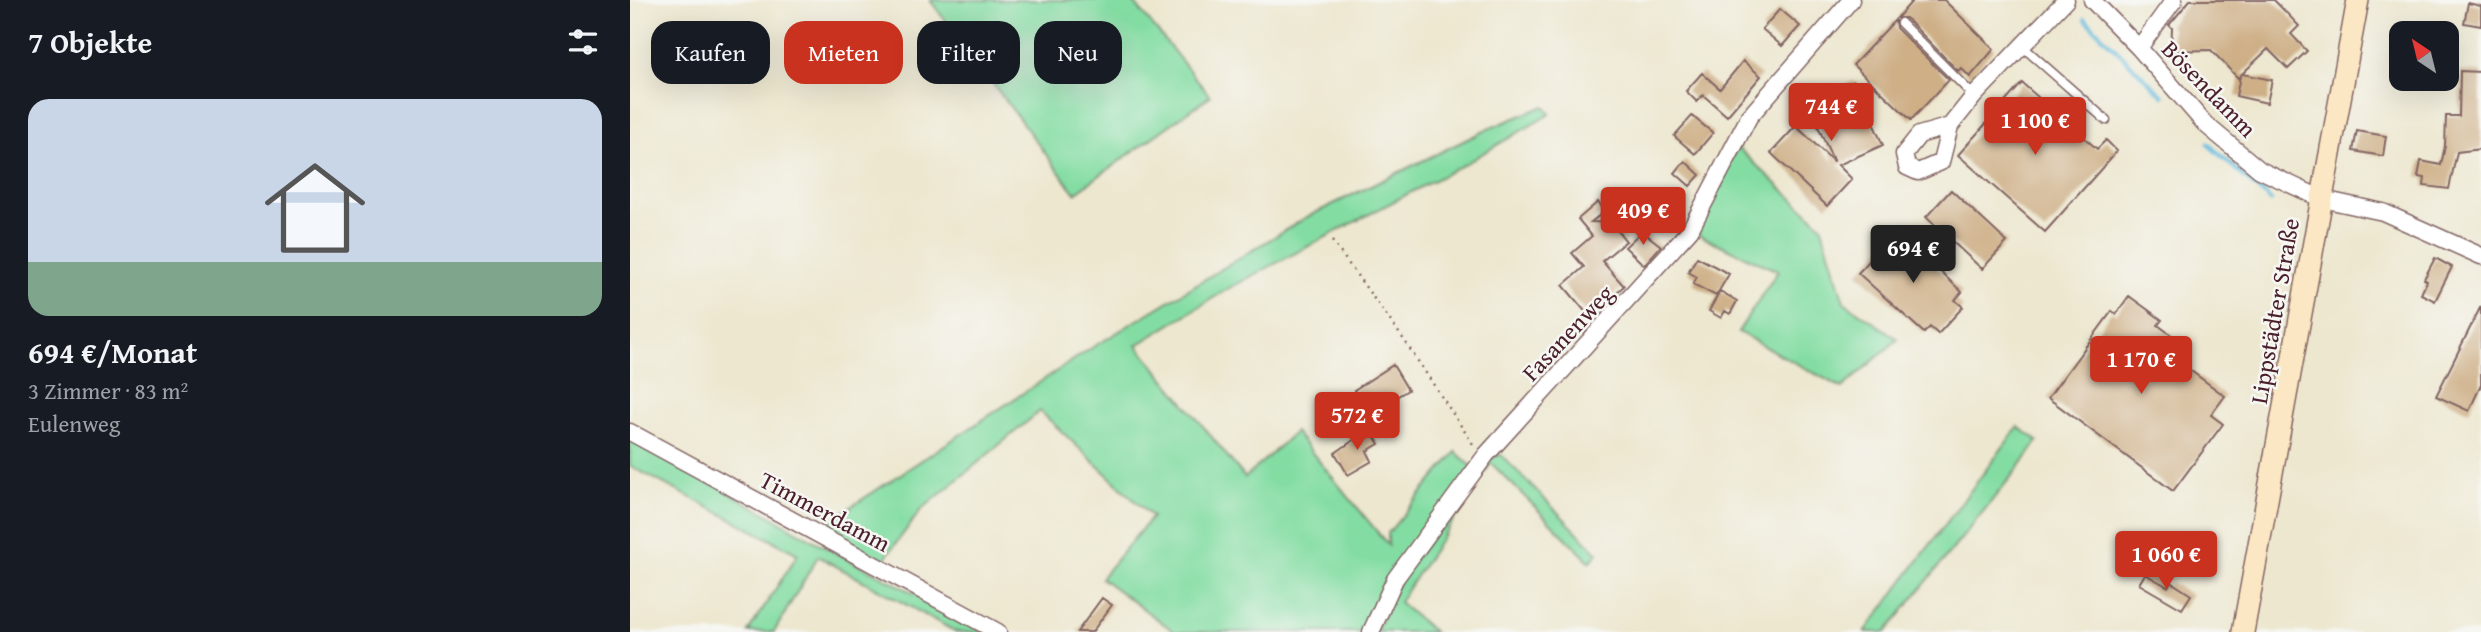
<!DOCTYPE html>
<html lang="de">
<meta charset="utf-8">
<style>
:root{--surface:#171b24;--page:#20242c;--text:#f1f3f6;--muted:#9ea1a6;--accent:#c8321e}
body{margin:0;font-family:"Gentium Book Plus",serif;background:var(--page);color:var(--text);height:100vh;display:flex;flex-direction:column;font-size:26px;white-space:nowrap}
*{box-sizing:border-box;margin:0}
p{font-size:23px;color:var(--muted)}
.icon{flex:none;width:38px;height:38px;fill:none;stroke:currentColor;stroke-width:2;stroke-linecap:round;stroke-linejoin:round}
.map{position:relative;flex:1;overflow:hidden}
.panel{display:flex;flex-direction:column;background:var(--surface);width:630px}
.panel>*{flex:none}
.banner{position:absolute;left:21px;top:21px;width:665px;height:63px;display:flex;gap:14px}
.needle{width:46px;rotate:325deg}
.fabs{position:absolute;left:1759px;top:21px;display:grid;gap:14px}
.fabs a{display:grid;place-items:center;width:70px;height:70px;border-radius:14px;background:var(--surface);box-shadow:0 7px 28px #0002;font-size:35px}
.price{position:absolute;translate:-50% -60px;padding:0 16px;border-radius:7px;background:var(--accent);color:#fff;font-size:23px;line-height:46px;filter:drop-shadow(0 2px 4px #0008)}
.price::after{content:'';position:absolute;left:50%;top:42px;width:21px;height:16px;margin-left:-10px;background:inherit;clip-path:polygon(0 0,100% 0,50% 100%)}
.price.active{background:#222;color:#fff}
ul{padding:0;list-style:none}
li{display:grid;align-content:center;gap:14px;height:371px;padding:0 28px}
li span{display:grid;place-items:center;height:217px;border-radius:21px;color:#555}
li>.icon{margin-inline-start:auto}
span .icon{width:126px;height:126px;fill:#fffc;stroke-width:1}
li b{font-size:30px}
h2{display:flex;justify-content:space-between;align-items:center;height:84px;padding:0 28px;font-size:30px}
.tag{padding:0 24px;border-radius:21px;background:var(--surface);box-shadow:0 7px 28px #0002;font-size:24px;line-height:63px}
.tag.active{background:var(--accent);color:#fff}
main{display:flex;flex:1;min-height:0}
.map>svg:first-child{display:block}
.green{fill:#83dda3;stroke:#667e67;stroke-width:2}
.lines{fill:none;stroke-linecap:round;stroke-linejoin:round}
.stream{stroke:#5ebadc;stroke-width:4.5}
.building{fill:#ceaf86}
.service-casing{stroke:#836564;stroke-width:11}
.minor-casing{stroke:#836564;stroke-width:19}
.secondary-casing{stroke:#836564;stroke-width:24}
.path{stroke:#836564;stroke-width:2.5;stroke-dasharray:2 5;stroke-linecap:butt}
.service{stroke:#fff;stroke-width:8}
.minor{stroke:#fff;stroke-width:16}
.secondary{stroke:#fbe7c3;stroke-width:21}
.labels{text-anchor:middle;stroke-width:5;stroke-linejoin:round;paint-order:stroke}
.street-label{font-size:24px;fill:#4a1f2b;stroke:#f6f6f2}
</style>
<main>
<section class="panel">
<h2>7 Objekte<svg class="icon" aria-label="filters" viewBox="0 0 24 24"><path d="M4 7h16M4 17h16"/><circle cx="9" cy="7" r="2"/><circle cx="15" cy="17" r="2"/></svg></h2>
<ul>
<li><span style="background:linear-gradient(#c9d6e8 75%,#7fa58c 0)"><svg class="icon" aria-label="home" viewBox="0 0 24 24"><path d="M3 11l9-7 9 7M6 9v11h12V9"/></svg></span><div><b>694 €/Monat</b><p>3 Zimmer · 83 m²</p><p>Eulenweg</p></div></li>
</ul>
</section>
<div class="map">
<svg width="1851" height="632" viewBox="0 0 1851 632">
<rect width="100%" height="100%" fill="#f6f6f2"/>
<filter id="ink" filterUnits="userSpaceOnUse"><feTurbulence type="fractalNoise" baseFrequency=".0143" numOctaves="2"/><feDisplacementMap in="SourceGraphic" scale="14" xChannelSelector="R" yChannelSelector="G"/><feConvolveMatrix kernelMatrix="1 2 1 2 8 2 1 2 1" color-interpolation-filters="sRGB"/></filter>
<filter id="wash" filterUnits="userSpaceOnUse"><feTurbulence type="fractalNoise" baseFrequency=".00686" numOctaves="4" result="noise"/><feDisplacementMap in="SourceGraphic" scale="28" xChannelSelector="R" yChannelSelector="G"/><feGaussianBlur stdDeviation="1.57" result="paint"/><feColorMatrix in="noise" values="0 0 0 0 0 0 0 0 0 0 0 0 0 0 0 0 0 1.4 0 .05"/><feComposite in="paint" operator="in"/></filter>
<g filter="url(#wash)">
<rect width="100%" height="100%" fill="#ede7cf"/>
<path class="green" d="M 300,0 L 502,0 L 580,96 L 445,193 Z
M 914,106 L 920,114 L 833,165 L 601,287 L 507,345 L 615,478 L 665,432 L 758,545 L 758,533 L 826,452 L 842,467 L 737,632 L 545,632 L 471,578 L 522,517 L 410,411 L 291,510 L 252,562 L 208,539 L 192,526 L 460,349 L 677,217 L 858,129 Z
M 1107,147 L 1191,225 L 1214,302 L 1268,339 L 1212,388 L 1108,332 L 1148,271 L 1064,233 Z
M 1388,427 L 1408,441 L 1397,457 L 1256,632 L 1235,632 Z
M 0,437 L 197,548 L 358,632 L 326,632 L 188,556 L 144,632 L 118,632 L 168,554 L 0,466 Z
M 870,454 L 968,553 L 960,562 L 861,463 L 769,602 L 804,632 L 746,632 L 768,581 L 859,460 Z"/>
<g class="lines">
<path class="stream" d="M 1455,19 L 1533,96
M 1578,144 L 1641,201"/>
</g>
<g id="blocks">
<path class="building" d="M 1283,0 L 1314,0 L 1364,49 L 1340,77 L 1331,68 L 1328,71 L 1276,18 L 1267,18 Z
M 1560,0 L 1644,0 L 1669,26 L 1661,34 L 1677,51 L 1658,69 L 1638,49 L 1612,74 L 1642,80 L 1637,103 L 1606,96 L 1610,76 L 1608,78 L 1581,50 L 1541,51 L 1542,28 L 1539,25 Z
M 1838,3 L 1851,6 L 1851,26 L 1834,23 Z
M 1150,9 L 1170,26 L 1152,46 L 1132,29 Z
M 1265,20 L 1266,28 L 1319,80 L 1281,120 L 1223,65 Z
M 1113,61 L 1131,76 L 1097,116 L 1073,95 L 1067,102 L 1056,91 L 1072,73 L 1090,89 Z
M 1830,71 L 1851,72 L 1851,149 L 1827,152 L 1819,189 L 1794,186 L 1795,178 L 1788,177 L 1791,161 L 1811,165 L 1815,146 L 1816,116 L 1829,116 Z
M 1224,81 L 1253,145 L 1208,165 L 1222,179 L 1197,206 L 1141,153 L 1166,126 L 1204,162 L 1181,111 L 1189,108 L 1188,104 L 1199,99 L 1197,94 Z
M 1392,83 L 1467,149 L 1476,140 L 1487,151 L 1415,232 L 1328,155 Z
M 1062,116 L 1083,133 L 1065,154 L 1044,136 Z
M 1727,131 L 1756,136 L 1753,156 L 1723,151 Z
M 1055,161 L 1070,175 L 1060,186 L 1045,173 Z
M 1321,190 L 1377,242 L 1352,269 L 1296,217 Z
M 968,202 L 975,211 L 961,222 L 988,223 L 987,230 L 996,241 L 972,261 L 994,286 L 959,316 L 933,285 L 954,267 L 942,253 L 962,236 L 948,219 Z
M 1012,231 L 1031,246 L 1014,265 L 995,247 Z
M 1267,231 L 1332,292 L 1325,300 L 1333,307 L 1308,334 L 1300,327 L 1294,333 L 1228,273 Z
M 1067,257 L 1099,274 L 1086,296 L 1063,284 L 1067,277 L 1058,272 Z
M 1805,258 L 1822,267 L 1805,301 L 1791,294 L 1797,281 L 1794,279 Z
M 1090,291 L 1107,301 L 1100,314 L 1095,311 L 1091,318 L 1079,311 Z
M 1499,296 L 1532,320 L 1528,325 L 1544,337 L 1534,351 L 1595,396 L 1581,415 L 1593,424 L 1543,491 L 1418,398 L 1482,311 L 1486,314 Z
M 1851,306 L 1851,385 L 1839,411 L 1806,396 Z
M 763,365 L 778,390 L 758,402 L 764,414 L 739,429 L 734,419 L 739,416 L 724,390 Z
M 740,429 L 749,444 L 737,451 L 742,461 L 718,475 L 705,453 Z
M 1515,574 L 1538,587 L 1541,582 L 1561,595 L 1552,609 L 1509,584 Z
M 472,598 L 482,605 L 462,632 L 447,632 Z"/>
</g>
</g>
<g filter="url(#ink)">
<use href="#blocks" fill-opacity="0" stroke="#836564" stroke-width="2"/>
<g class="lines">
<defs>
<path id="service" d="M 1271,23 L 1344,96
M 1392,46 L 1476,120"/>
<path id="minor" d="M 1462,0 L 1509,48 L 1575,124 L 1630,170 L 1692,199 L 1753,212 L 1851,256
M 1509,48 L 1544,0
M 1320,126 L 1289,135 L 1274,154 L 1277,167 L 1288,172 L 1311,162 L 1320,126 L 1344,96 L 1436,0
M 0,432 L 368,632
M 741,632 L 765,579 L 856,455 L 1060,230 L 1119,117 L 1221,0"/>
<path id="secondary" d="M 1613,632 L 1728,0"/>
</defs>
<use href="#service" class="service-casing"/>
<use href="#minor" class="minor-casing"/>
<use href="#secondary" class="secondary-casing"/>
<path class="path" d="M 702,241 L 772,337 L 845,447"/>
<use href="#service" class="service"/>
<use href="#minor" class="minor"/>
<use href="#secondary" class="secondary"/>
</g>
</g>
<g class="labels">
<g class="street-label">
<text transform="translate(1579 89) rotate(46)" y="8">Bösendamm</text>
<text transform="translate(1645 311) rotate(-80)" y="8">Lippstädter Straße</text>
<text transform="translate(938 333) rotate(-47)" y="8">Fasanenweg</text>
<text transform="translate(195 512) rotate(28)" y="8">Timmerdamm</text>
</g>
</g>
</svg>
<div class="fabs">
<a><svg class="needle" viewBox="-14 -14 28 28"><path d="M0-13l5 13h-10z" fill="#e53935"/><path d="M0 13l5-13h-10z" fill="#9ea1a6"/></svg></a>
</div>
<b class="price" style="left:1201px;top:143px">744 €</b>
<b class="price" style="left:1405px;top:157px">1 100 €</b>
<b class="price" style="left:1013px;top:247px">409 €</b>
<b class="price active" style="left:1283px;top:285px">694 €</b>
<b class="price" style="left:1511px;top:396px">1 170 €</b>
<b class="price" style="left:727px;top:452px">572 €</b>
<b class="price" style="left:1536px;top:591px">1 060 €</b>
<div class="banner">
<a class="tag">Kaufen</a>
<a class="tag active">Mieten</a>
<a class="tag">Filter</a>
<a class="tag">Neu</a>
</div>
</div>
</main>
